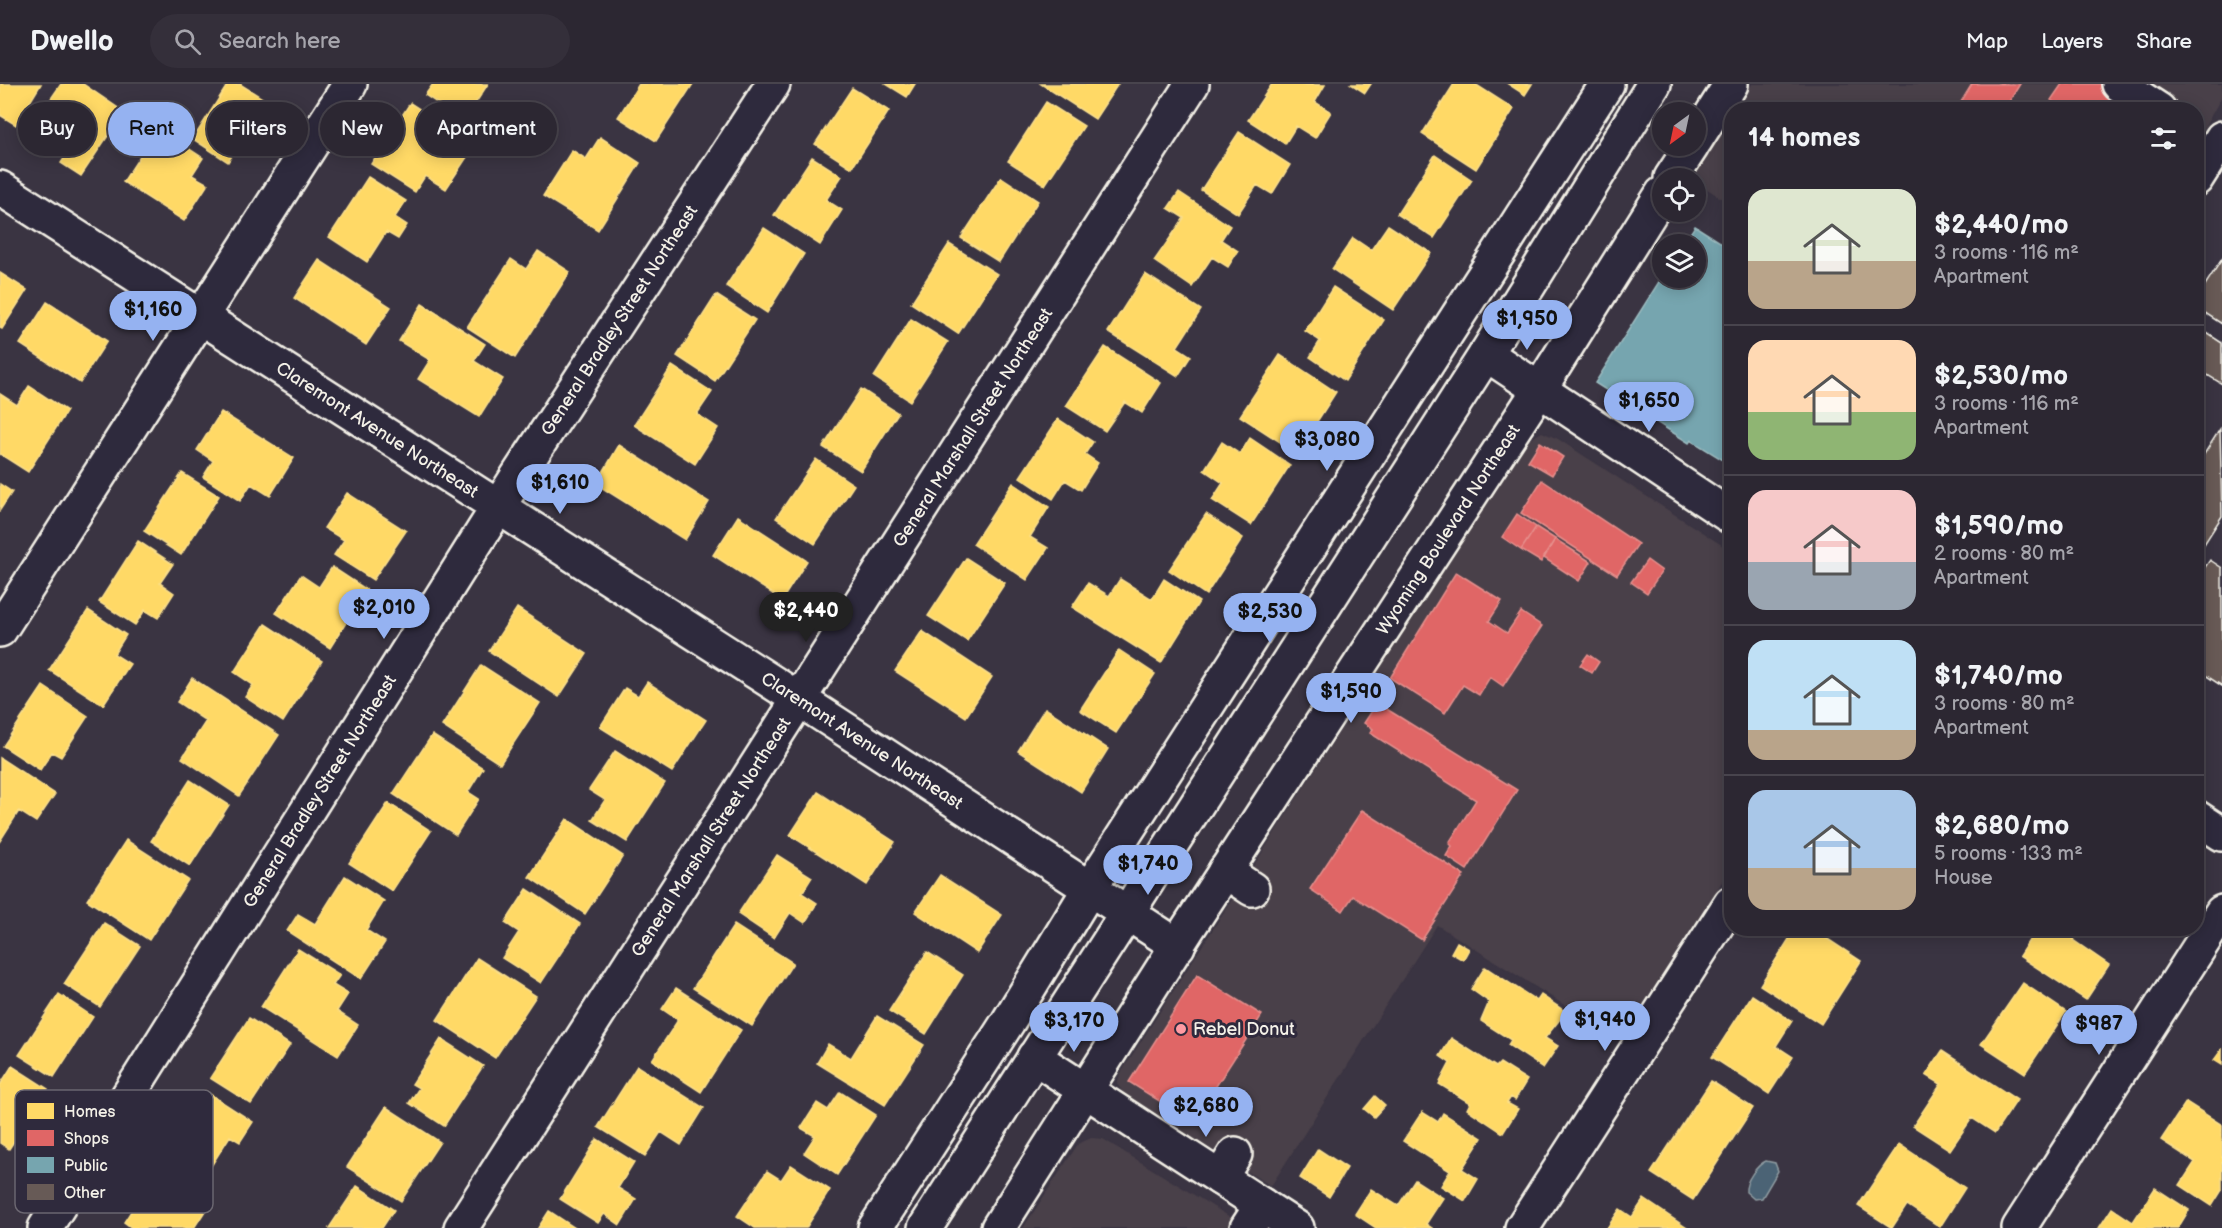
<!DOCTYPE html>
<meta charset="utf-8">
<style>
:root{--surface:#2c2732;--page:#342f3a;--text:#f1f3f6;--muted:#a6a5ac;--line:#48444d;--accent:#95b2f1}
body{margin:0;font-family:"Balsamiq Sans",sans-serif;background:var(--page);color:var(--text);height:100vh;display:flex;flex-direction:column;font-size:22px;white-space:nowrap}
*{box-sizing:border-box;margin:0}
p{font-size:20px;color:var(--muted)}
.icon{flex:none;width:33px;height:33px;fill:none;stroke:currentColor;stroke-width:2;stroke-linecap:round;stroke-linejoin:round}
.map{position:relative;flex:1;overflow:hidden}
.side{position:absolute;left:1724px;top:18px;width:480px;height:834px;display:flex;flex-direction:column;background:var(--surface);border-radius:24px;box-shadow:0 3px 15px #0003,0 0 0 2px var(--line)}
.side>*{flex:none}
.hud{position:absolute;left:18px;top:18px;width:570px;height:54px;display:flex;gap:12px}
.needle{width:39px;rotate:213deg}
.tools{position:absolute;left:1652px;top:18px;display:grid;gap:12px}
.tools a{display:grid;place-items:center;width:54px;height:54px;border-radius:50%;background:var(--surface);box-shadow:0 3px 15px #0003,0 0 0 2px var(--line);font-size:30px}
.price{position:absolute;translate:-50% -51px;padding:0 14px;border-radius:21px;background:var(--accent);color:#111;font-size:20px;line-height:39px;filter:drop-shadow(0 2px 3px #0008)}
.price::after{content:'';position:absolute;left:50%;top:36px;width:18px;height:14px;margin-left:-9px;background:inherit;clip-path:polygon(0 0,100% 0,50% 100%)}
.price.current{background:#222;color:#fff}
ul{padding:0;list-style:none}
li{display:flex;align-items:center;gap:18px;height:150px;padding:0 24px}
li+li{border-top:2px solid var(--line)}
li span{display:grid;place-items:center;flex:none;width:168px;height:120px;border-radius:18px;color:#555}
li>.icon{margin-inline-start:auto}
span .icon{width:72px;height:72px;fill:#fffc;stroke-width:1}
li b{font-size:26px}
h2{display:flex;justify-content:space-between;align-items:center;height:72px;padding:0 24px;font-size:26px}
.pill{padding:0 21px;border-radius:27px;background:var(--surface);box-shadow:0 3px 15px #0003,0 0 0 2px var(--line);font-size:21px;line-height:54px}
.pill.current{background:var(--accent);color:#111}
header{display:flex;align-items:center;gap:36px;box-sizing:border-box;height:84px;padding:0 30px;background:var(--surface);border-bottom:2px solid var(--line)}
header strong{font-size:28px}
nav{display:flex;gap:33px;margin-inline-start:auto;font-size:21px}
.search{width:420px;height:54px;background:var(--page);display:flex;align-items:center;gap:15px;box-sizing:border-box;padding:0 21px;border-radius:33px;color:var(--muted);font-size:22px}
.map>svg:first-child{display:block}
.built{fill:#483f48}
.water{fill:#4b6474;stroke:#8f9ca2;stroke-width:1.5}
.homes{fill:#ffd966;stroke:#fce08d;stroke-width:1.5}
.shops{fill:#e06666;stroke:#e6908d;stroke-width:1.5}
.public{fill:#76a5af;stroke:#9cbcc0;stroke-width:1.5}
.building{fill:#675a56;stroke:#f4f1e8;stroke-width:1.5}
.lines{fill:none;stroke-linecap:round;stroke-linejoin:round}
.minor-casing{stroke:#f4f1e8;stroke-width:38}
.major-casing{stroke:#f4f1e8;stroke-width:38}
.minor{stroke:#2f2a3d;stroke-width:33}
.major{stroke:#2f2a3d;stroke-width:33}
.poi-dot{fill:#ff9aa2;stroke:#2f2a3d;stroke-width:2}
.labels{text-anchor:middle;stroke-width:6;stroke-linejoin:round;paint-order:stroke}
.street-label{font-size:18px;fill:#f4f1e8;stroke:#2f2a3d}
.poi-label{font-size:18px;fill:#f4f1e8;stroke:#2f2a3d;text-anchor:start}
.key{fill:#2f2a3d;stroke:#6a6670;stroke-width:1.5}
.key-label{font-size:16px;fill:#f4f1e8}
</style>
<header>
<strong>Dwello</strong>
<div class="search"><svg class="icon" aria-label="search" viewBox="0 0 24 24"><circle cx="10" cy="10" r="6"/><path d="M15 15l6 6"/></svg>Search here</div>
<nav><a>Map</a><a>Layers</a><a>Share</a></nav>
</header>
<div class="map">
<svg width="2222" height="1144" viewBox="0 0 2222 1144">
<rect width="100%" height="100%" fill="#3a3442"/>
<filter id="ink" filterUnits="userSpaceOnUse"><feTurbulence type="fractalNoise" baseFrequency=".0167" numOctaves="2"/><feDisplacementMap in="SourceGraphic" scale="12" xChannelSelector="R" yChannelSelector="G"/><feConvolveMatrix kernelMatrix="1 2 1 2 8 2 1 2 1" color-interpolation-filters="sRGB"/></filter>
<g filter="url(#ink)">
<path class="built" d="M 1752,0 L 2222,0 L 2222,12 L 2196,59 L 2196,26 L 1735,26 Z
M 1731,32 L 1731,121 L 1691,94 Z
M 1542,348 L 1558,355 L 1731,467 L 1731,784 L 1620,956 L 1437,841 L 1271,1102 L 1126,1013 L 1117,1000 L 1120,990 L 1525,358 Z
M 1091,1054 L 1103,1055 L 1248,1144 L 1023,1144 L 1078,1060 Z"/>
<path class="water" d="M 1766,1077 L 1775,1079 L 1778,1087 L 1762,1114 L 1754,1115 L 1746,1108 C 1745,1097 1757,1081 1766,1077 Z"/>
<path class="homes" d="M 0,0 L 41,0 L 16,41 L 0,31 Z
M 61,0 L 83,0 L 124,28 L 81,92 L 61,79 L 71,64 L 34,39 Z
M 228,0 L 240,0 L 267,17 L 228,78 L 193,55 Z
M 433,0 L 488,0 L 464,37 L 425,11 Z
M 639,0 L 693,0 L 656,57 L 618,33 Z
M 886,0 L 915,0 L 907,13 Z
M 1041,0 L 1118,0 L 1095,35 Z
M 1272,0 L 1325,1 L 1315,18 L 1331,28 L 1315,54 L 1296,42 L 1285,60 L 1248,36 Z
M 1351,0 L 1371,0 L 1365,9 Z
M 1454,0 L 1475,0 L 1514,25 L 1476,85 L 1422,50 Z
M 1508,0 L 1532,0 L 1525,11 Z
M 852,4 L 889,27 L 852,84 L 815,60 Z
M 1046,18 L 1084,42 L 1045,101 L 1008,77 Z
M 410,19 L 475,61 L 446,105 L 425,92 L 415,108 L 371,80 Z
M 158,44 L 203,74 L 192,91 L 208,100 L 184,137 L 123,98 Z
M 1239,48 L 1290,81 L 1272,110 L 1257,101 L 1238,130 L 1201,106 Z
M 600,53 L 640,79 L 598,146 L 543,112 L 572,66 L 586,75 Z
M 1435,71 L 1472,96 L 1434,154 L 1397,130 Z
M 812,73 L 842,92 L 826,116 L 842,126 L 820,161 L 774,131 Z
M 368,93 L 406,117 L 395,133 L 407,141 L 398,155 L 386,148 L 367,178 L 329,153 Z
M 1001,93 L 1038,117 L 999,178 L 961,154 Z
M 1179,108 L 1230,142 L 1221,156 L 1238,167 L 1228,183 L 1212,173 L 1192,203 L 1154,177 L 1184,134 L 1168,124 Z
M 1388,141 L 1431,169 L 1393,226 L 1332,185 L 1353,154 L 1371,166 Z
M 764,144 L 804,170 L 767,229 L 726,202 Z
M 949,160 L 997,190 L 958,250 L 911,219 Z
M 538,167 L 570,188 L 515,274 L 467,243 L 511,175 L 526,185 Z
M 319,176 L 391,223 L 366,261 L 294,214 Z
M 0,189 L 27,206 L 2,245 L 0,244 Z
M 1145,190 L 1201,226 L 1177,263 L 1191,272 L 1178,292 L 1108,248 Z
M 1333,203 L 1384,236 L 1345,297 L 1310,273 L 1320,257 L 1305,247 Z
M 716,211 L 755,236 L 715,297 L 677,272 Z
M 47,218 L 107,257 L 80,299 L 20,260 Z
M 422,220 L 485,260 L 474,277 L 503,295 L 479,333 L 418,295 L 430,276 L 399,257 Z
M 911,235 L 948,258 L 910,317 L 874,293 Z
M 1105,263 L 1161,299 L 1142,329 L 1125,318 L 1105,347 L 1066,322 Z
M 1280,271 L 1336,308 L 1297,369 L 1240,332 Z
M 672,282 L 712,308 L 697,330 L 718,344 L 695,380 L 634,341 Z
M 29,302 L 67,327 L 28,388 L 0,370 L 0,310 L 17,321 Z
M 861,305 L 898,329 L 861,387 L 823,363 Z
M 221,328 L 294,374 L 270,412 L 251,400 L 240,417 L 203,393 L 213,377 L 197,366 Z
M 1058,335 L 1093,358 L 1085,370 L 1098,379 L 1081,406 L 1065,396 L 1053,415 L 1020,393 Z
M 1250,354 L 1290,381 L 1251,441 L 1212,416 L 1223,399 L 1204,386 L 1222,358 L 1240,370 Z
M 619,361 L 709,418 L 685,456 L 596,400 Z
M 816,375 L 854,401 L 815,460 L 776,434 Z
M 182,389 L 219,412 L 181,471 L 144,447 Z
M 1013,399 L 1049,423 L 1030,453 L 1048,464 L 1027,496 L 973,460 Z
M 0,400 L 12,408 L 0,426 Z
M 347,409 L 406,447 L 373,496 L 334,471 L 344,456 L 324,444 Z
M 1206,430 L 1243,454 L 1206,511 L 1169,486 Z
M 738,432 L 807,477 L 782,516 L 713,471 Z
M 138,457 L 173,480 L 160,499 L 174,509 L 158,534 L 145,526 L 135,541 L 99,518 Z
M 966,474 L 1005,499 L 967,557 L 928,532 Z
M 332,483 L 367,506 L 330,564 L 276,529 L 301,491 L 319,503 Z
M 1120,495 L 1152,515 L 1164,495 L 1199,518 L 1161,579 L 1072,523 L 1088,499 L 1109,512 Z
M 517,524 L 587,570 L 559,613 L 489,567 Z
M 88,526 L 126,551 L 114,570 L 130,580 L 103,621 L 49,586 Z
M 265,540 L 322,577 L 283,638 L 245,613 L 253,601 L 234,588 Z
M 922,547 L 992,593 L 966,633 L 895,587 Z
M 1119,566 L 1155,590 L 1116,649 L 1080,626 Z
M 481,581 L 540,619 L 500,680 L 442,642 Z
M 192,594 L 279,651 L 239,712 L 182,674 L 206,637 L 177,618 Z
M 647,598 L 706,636 L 672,688 L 600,643 L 625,604 L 638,612 Z
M 43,602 L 88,632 L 61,673 L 52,668 L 40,686 L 3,662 Z
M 1045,624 L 1108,665 L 1081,708 L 1018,667 Z
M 432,651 L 483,684 L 468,708 L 479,715 L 456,751 L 393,710 Z
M 615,667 L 665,699 L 627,758 L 592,736 L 605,716 L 589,706 Z
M 0,674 L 55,710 L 36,738 L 19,727 L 0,757 Z
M 190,696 L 229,721 L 190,782 L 151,757 Z
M 818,708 L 895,758 L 867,801 L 790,751 Z
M 388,719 L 431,747 L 392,807 L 349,779 Z
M 567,735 L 623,772 L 585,830 L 529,793 Z
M 126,756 L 188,796 L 149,856 L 87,816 Z
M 777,771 L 812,793 L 802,809 L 817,819 L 805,839 L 790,829 L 774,854 L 738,830 Z
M 940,791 L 1002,831 L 977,869 L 915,828 Z
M 345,792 L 384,817 L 366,846 L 385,858 L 361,895 L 287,847 L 298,830 L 315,840 Z
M 527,805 L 580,840 L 541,899 L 502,874 L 519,848 L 505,839 Z
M 104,839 L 140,862 L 100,923 L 64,900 Z
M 734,841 L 793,879 L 752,942 L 693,904 Z
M 1796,844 L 1811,844 L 1861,877 L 1821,940 L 1760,901 Z
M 2037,844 L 2081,844 L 2073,856 L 2109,881 L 2086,916 L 2019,872 Z
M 1457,858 L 1469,865 L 1463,876 L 1451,869 Z
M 298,865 L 340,891 L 333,901 L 348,910 L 337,927 L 358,941 L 338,972 L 261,923 Z
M 927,868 L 963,891 L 926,950 L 889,927 Z
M 477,874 L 536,912 L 495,974 L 437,936 Z
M 1485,883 L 1537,917 L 1541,911 L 1566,928 L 1545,954 L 1558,962 L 1543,984 L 1508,961 L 1511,956 L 1481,937 L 1489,918 L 1471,905 Z
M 2023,899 L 2066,928 L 2025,989 L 1981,960 Z
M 676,904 L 741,946 L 701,1008 L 652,976 L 678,936 L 662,925 Z
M 59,910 L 93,933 L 54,993 L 19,971 Z
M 1752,911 L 1792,937 L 1776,962 L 1793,973 L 1769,1010 L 1712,973 Z
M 877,932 L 924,961 L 885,1021 L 817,979 L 828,960 L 851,974 Z
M 249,934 L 290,961 L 251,1020 L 210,994 Z
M 1451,954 L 1496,983 L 1500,979 L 1527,996 L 1515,1016 L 1511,1013 L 1507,1019 L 1518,1025 L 1503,1049 L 1467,1025 L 1470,1019 L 1439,1000 L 1450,979 L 1440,972 Z
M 441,955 L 483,982 L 444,1042 L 409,1019 L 419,1004 L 412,1000 Z
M 2222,965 L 2222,981 L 2214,976 Z
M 1942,967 L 2017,1016 L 1995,1049 L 1972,1034 L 1950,1066 L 1913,1042 L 1941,1000 L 1926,991 Z
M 12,982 L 48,1005 L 9,1065 L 0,1059 L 0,1001 Z
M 637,982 L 704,1024 L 681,1061 L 661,1048 L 645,1072 L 598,1043 Z
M 1711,997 L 1753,1024 L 1693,1116 L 1651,1089 Z
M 205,1007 L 253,1038 L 240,1058 L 230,1052 L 206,1090 L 167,1066 Z
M 840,1008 L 876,1031 L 837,1091 L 804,1069 L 815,1052 L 801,1044 L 817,1019 L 828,1026 Z
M 1375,1012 L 1385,1021 L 1374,1033 L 1364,1025 Z
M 2186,1018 L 2222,1041 L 2222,1106 L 2212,1122 L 2180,1101 L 2195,1078 L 2161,1056 Z
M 386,1023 L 440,1058 L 401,1117 L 347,1083 Z
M 1422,1028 L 1438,1038 L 1443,1029 L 1482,1054 L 1462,1085 L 1478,1095 L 1465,1117 L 1441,1102 L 1450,1087 L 1403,1057 Z
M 597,1055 L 634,1078 L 618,1104 L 636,1115 L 620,1141 L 604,1130 L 598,1139 L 560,1115 Z
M 1899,1060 L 1965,1104 L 1940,1143 L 1907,1121 L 1892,1144 L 1858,1122 Z
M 1318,1065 L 1347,1084 L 1329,1113 L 1300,1094 Z
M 164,1076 L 199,1099 L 190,1113 L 207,1124 L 194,1144 L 132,1144 L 124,1138 Z
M 791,1081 L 830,1106 L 806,1144 L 755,1144 L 737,1132 L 767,1087 L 781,1096 Z
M 1415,1096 L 1443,1114 L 1426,1140 L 1432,1144 L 1376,1144 L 1355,1130 L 1371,1105 L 1398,1122 Z
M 357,1102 L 394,1126 L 382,1144 L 329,1144 Z
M 2155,1104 L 2189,1126 L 2178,1144 L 2099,1144 L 2112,1124 L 2133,1138 Z
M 1644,1115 L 1687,1144 L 1607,1144 L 1620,1125 L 1632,1133 Z
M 549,1127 L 575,1144 L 538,1144 Z"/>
<path class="shops" d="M 1972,0 L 2020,0 L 2004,26 L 1956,26 Z
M 2062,0 L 2101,0 L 2141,26 L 2066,26 L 2051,16 Z
M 1540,358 L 1563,373 L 1552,391 L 1528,377 Z
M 1542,396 L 1638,460 L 1617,491 L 1521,429 Z
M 1517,430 L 1536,443 L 1521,466 L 1502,453 Z
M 1536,443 L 1555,455 L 1541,478 L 1521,466 Z
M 1555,455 L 1591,478 L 1579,497 L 1544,474 Z
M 1647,476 L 1662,487 L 1647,509 L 1631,498 Z
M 1456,488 L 1502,517 L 1489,537 L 1507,549 L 1521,528 L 1542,542 L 1503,602 L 1490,593 L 1479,611 L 1463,601 L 1445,629 L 1390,594 Z
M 1588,570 L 1599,578 L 1592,589 L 1580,581 Z
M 1377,619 L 1517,706 L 1467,786 L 1446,772 L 1452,762 L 1449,759 L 1476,716 L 1370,649 L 1373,645 L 1364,639 Z
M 1362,726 L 1464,791 L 1422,856 L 1353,812 L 1343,827 L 1310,805 Z
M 1197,891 L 1262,931 L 1193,1038 L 1129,998 Z"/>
<path class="public" d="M 1695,142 L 1731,165 L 1731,381 L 1691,356 L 1689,359 L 1595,299 L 1662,193 L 1695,194 L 1695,160 L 1683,160 Z"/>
<path class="building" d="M 2222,175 L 2222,240 L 2196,223 L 2196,215 Z
M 2196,242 L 2222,259 L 2222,300 L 2196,284 Z
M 2220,345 L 2222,432 L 2196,473 L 2196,383 Z
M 2210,476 L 2222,484 L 2222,602 L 2196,585 L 2196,496 Z"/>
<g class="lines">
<defs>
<g id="minor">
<path d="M 2119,0 L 2159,26"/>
<path d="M 2196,95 L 2222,54"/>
<path id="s1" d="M 0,104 L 800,616 L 1178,862"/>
<path d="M 1486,270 L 1731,433"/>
<path d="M 0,546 L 350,0"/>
<path d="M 2196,733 L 2222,750"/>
<path d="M 1225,787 L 1252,805"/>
<path d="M 1034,973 L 1297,1144"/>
<path d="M 1220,1094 L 1235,1070"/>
<path id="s2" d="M 45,1144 L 517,393 L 773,0"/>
<path id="s3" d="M 461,1144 L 1192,0"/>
<path d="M 875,1144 L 1008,938 L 1090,804 L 1607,0"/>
<path d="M 1247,1144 L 1262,1121"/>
<path d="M 1522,1144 L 1731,819"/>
<path d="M 2019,1144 L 2222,828"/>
</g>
<g id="major">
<path d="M 1695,57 L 1731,0"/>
<path d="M 1671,94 L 1692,62"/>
<path d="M 925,1144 L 1486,270 L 1654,0"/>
<path id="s4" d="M 998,1144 L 1187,846 L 1539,306 L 1662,110"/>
</g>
</defs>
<use href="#minor" class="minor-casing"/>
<use href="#major" class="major-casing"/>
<use href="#minor" class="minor"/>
<use href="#major" class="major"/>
</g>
</g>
<circle class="poi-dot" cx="1181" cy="945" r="6"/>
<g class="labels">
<g class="street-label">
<text dy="6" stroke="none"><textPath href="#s2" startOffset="1074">General Bradley Street Northeast</textPath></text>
<text dy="6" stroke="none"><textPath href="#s1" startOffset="448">Claremont Avenue Northeast</textPath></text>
<text dy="6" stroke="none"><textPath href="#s3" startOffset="950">General Marshall Street Northeast</textPath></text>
<text dy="6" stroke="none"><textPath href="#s4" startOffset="831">Wyoming Boulevard Northeast</textPath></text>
<text dy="6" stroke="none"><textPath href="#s1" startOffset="1024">Claremont Avenue Northeast</textPath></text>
<text dy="6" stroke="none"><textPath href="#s2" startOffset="516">General Bradley Street Northeast</textPath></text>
<text dy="6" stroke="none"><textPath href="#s3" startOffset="464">General Marshall Street Northeast</textPath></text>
</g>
<g class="poi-label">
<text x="1193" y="951">Rebel Donut</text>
</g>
</g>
<rect x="15" y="1006" width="198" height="123" rx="9" class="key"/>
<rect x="27" y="1019" width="27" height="16" fill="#ffd966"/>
<rect x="27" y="1046" width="27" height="16" fill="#e06666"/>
<rect x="27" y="1073" width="27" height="16" fill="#76a5af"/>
<rect x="27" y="1100" width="27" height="16" fill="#675a56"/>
<g class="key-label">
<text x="64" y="1033">Homes</text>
<text x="64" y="1060">Shops</text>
<text x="64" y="1087">Public</text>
<text x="64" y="1114">Other</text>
</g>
</svg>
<div class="tools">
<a><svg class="needle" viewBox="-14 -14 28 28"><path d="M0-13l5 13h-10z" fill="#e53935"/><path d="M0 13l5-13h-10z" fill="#a6a5ac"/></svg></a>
<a><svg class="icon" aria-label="locate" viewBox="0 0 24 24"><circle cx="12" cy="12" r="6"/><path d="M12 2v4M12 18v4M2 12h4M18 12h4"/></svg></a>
<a><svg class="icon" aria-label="layers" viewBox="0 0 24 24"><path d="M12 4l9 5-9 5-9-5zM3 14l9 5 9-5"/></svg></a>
</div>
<b class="price" style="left:153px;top:258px">$1,160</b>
<b class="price" style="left:1527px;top:267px">$1,950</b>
<b class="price" style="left:1649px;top:349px">$1,650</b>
<b class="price" style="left:1327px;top:388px">$3,080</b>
<b class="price" style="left:560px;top:431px">$1,610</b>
<b class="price" style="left:384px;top:556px">$2,010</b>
<b class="price current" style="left:806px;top:559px">$2,440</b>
<b class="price" style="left:1270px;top:560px">$2,530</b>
<b class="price" style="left:1351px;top:640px">$1,590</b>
<b class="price" style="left:1148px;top:812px">$1,740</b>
<b class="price" style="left:1605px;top:968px">$1,940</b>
<b class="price" style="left:1074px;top:969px">$3,170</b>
<b class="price" style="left:2099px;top:972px">$987</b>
<b class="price" style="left:1206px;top:1054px">$2,680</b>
<div class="hud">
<a class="pill">Buy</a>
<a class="pill current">Rent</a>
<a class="pill">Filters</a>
<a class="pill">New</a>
<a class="pill">Apartment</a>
</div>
<section class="side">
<h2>14 homes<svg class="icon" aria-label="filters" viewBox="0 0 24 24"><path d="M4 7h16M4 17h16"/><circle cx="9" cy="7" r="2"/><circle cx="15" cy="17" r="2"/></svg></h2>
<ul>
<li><span style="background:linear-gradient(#dfe7d0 60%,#b9a48a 0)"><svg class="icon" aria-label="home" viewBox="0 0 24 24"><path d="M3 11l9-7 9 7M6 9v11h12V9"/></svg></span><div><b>$2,440/mo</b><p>3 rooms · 116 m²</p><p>Apartment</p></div></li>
<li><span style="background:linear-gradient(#ffd9b3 60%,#8fb573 0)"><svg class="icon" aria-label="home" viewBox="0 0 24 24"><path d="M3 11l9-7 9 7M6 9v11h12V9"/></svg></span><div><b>$2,530/mo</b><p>3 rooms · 116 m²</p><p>Apartment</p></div></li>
<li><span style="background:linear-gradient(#f6c9c9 60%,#9aa5b1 0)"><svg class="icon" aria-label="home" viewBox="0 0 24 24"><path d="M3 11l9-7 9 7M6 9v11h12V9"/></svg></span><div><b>$1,590/mo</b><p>2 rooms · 80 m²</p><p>Apartment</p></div></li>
<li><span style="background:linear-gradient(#bfe0f5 75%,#b9a48a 0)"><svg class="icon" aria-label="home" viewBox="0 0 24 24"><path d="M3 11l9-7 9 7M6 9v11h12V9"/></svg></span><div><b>$1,740/mo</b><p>3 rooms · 80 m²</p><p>Apartment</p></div></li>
<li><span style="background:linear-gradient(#a9c7e8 65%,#b9a48a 0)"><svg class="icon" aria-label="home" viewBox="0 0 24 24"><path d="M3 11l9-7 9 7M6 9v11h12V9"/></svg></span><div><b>$2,680/mo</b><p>5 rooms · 133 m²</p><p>House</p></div></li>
</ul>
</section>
</div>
